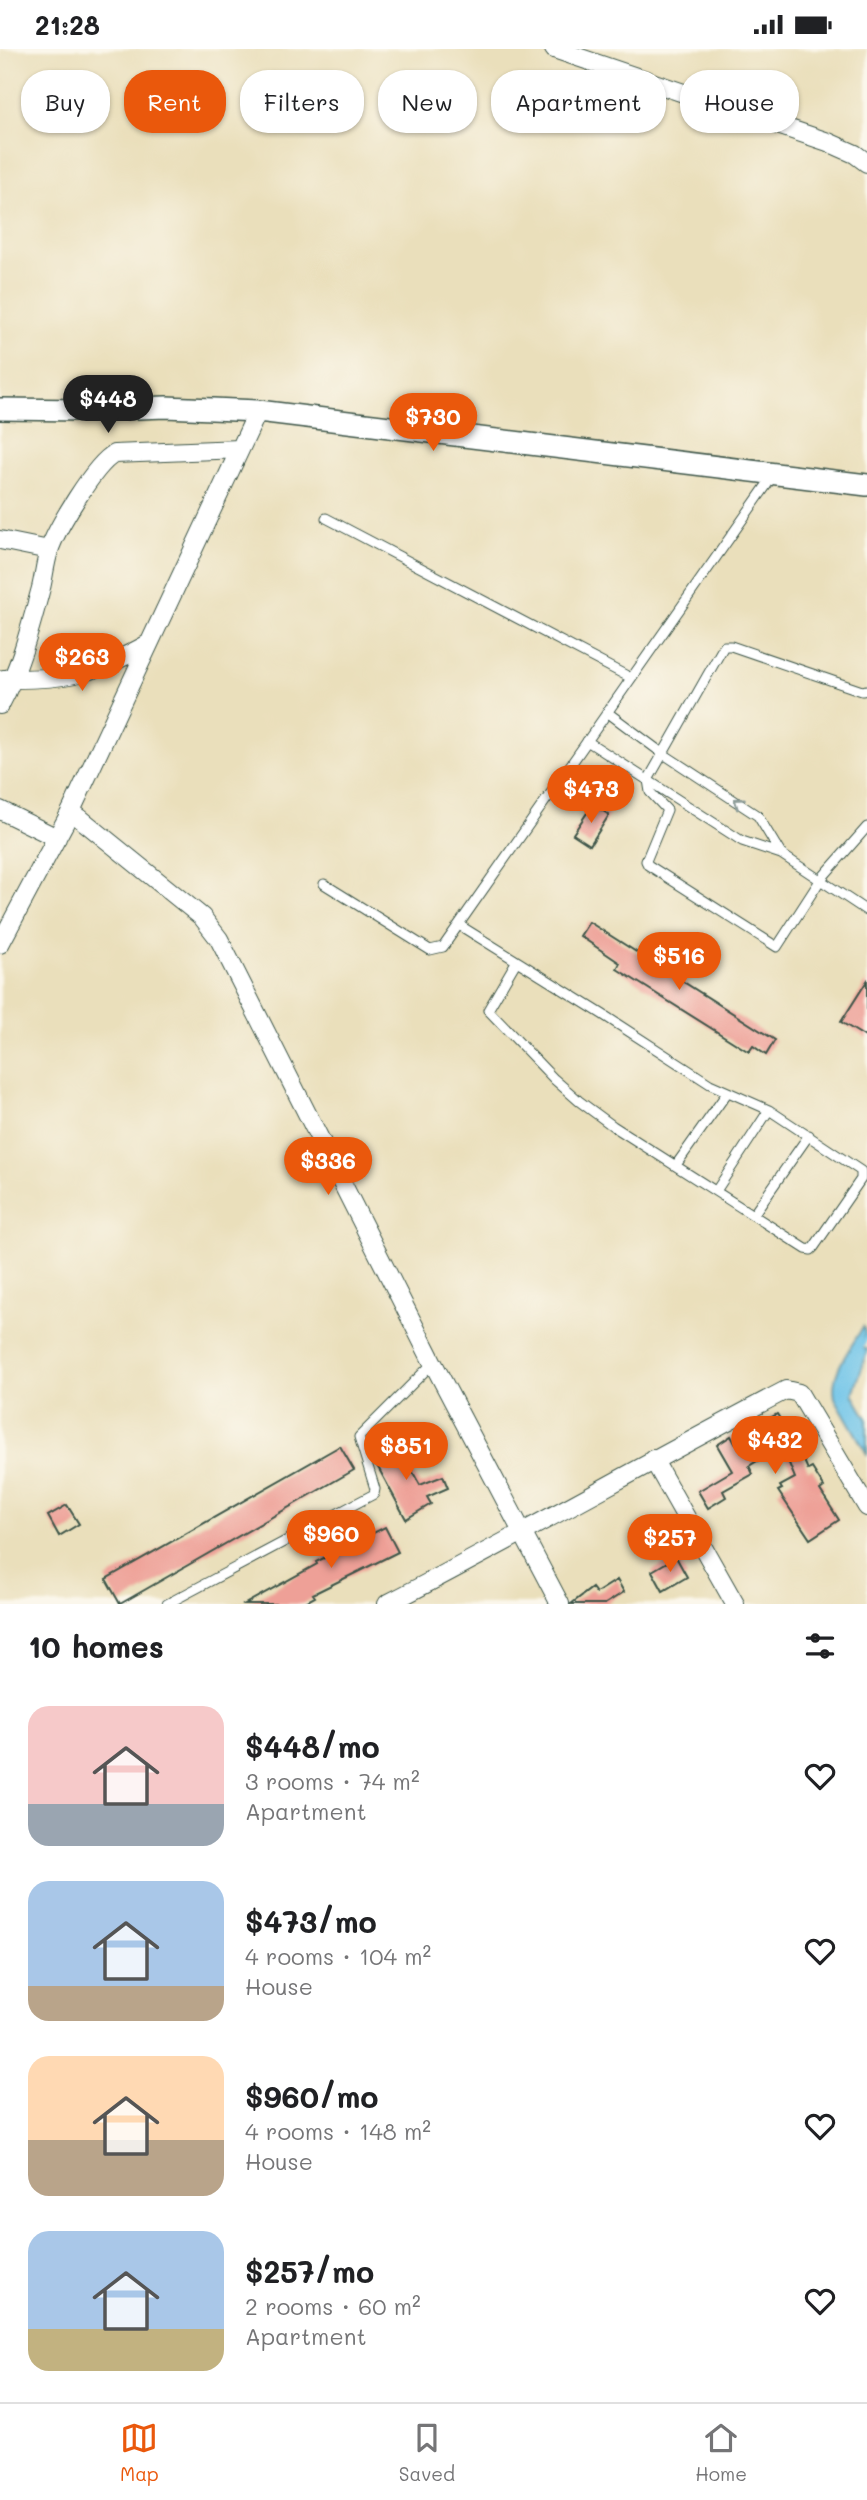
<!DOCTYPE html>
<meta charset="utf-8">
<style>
:root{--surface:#fff;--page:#f2f2f2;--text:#202124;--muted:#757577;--line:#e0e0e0;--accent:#ea580c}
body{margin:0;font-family:Mali,sans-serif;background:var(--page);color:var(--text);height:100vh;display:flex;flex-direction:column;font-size:26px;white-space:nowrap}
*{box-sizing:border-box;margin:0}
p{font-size:23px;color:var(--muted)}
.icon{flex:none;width:38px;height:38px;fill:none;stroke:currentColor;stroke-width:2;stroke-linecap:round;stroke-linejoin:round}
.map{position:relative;height:1555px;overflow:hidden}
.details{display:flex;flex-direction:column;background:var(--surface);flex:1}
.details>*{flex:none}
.top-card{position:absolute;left:21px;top:21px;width:826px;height:63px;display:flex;gap:14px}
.price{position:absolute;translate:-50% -60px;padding:0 16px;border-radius:24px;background:var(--accent);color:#fff;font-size:23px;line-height:46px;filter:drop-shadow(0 2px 4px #0008)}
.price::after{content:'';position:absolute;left:50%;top:42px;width:21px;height:16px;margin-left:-10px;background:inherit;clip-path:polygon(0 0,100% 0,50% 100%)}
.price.active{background:#222;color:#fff}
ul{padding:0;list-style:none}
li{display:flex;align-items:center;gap:21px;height:175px;padding:0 28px}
li span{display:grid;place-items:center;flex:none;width:196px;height:140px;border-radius:21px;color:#555}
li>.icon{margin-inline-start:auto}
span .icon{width:84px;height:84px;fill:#fffc;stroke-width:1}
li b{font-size:30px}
h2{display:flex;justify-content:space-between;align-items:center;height:84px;padding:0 28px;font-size:30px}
.pill{padding:0 24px;border-radius:28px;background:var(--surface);box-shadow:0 2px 5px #0004;font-size:24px;line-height:63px}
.pill.active{background:var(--accent);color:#fff}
.status{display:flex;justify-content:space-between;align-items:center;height:49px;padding:0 35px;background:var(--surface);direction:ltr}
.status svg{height:19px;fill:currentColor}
.menu{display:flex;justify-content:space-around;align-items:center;height:98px;border-top:2px solid var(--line);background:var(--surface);font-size:19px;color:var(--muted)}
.menu a{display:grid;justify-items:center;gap:4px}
.menu .active{color:var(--accent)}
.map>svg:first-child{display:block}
.water{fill:#6bc2e8;stroke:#45808e;stroke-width:2}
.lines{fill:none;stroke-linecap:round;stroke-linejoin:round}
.stream{stroke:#6bc2e8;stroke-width:5}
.building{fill:#eea097}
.service-casing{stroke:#3d5548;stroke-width:11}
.minor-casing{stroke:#3d5548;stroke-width:20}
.tertiary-casing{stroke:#3d5548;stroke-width:24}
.service{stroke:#fff;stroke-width:9}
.minor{stroke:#fff;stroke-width:18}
.tertiary{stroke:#fff;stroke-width:21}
.oneway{stroke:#8f9e9a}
</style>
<div class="status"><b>21:28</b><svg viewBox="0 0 49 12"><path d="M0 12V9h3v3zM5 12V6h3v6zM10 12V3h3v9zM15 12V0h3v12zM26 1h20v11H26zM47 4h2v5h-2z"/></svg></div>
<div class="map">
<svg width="867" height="1555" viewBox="0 0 867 1555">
<rect width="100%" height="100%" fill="#fbf7ec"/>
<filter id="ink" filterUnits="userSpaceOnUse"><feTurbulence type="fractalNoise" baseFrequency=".0143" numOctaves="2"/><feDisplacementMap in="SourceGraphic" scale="14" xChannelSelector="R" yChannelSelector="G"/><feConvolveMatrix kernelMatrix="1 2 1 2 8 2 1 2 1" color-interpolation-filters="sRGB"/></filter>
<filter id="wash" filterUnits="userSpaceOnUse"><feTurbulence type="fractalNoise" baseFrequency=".00686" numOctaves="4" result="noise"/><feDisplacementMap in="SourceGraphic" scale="28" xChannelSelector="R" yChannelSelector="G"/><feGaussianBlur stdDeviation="1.57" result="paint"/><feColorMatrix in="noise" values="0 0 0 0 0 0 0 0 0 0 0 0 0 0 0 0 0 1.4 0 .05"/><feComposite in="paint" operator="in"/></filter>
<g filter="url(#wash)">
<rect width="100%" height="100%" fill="#eadfbb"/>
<path class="water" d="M 863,1278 L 865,1282 L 862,1299 L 867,1300 C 866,1311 857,1332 853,1345 L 867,1369 L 867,1405 L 835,1349 C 829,1324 851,1299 863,1278 Z"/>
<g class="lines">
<path class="stream" d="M 860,1299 L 867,1287"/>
</g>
<g id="blocks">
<path class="building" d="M 593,755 L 609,766 L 590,796 L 573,785 Z
M 589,873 L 775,991 L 766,1006 L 753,997 L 749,1003 L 617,920 L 620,914 L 580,887 Z
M 867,932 L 867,989 L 841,973 Z
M 777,1365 L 794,1393 L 796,1393 L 808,1421 L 812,1419 L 824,1438 L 820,1441 L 839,1471 L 810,1490 L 778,1442 L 782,1440 L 780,1437 L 795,1429 L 782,1397 L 749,1417 L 753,1425 L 723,1442 L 726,1448 L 708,1459 L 698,1442 L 732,1422 L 717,1396 L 731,1387 L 735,1394 L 771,1372 L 770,1369 Z
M 397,1395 L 420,1436 L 443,1427 L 448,1439 L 427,1448 L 431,1455 L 406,1470 L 373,1409 Z
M 340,1397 L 354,1421 L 120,1555 L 106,1530 Z
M 67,1456 L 79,1475 L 59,1487 L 48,1467 Z
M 385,1478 L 398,1503 L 313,1545 L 315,1548 L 302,1555 L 245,1555 L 317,1515 L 316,1513 Z
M 676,1508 L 687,1528 L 663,1542 L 652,1522 Z
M 617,1531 L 624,1543 L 605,1555 L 571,1555 L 592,1539 L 596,1544 Z"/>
</g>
</g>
<g filter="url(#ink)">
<use href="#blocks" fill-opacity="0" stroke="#3d5548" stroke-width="2"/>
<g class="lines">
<defs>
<path id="service" d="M 326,469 L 631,629
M 867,641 L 862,642 L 731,597 L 724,597 L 648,731 L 650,743 L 667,761 L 646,812 L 648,816 L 777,898 L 821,830 L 867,778
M 607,663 L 662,704 L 758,767 L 781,805
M 587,692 L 742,792 L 781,805 L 867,862
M 324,835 L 430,901 L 443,898 L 773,427
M 459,876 L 602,965 L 710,1035 L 769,1061 L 861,1122 L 861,1130 L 814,1198 L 811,1201 L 806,1200 L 613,1077 L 579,1052 L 554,1030 L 488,961 L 516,913
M 676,1116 L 727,1044
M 716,1142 L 769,1061
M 753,1166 L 809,1086
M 167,1555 L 374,1445 L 375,1440 L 359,1388 L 433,1314"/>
<path id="minor" d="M 554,0 L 828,93 L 855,105 L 867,114
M 0,491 L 49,501
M 3,630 C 64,631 95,625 148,595
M 0,656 C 20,619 30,580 41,539 C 44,527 45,514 49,502 C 56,480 95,415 114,405 L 240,400
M 0,761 L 57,789
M 71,762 L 202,868 L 219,890 L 433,1314 L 560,1555
M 0,895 L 71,762 L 258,362
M 653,1410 L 735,1555
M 387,1555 C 521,1486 652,1411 786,1341 L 799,1344 L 867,1458"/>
<path id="tertiary" d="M 0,360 L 84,361 L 166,358 L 258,362 L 867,436"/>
</defs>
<use href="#service" class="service-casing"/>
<use href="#minor" class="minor-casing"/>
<use href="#tertiary" class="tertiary-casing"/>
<use href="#service" class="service"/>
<use href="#minor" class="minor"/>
<use href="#tertiary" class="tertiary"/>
</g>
<defs><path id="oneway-chevron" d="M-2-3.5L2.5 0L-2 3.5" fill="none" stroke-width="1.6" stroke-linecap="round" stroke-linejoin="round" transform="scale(1.75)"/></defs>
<use class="oneway" href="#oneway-chevron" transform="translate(738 753) rotate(-145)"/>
</g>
</svg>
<b class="price active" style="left:108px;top:386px">$448</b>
<b class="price" style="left:433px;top:404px">$730</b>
<b class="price" style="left:82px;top:644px">$263</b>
<b class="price" style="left:591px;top:776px">$473</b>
<b class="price" style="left:679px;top:943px">$516</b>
<b class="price" style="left:328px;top:1148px">$336</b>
<b class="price" style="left:775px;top:1427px">$432</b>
<b class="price" style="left:406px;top:1433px">$851</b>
<b class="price" style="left:331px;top:1521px">$960</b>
<b class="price" style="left:670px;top:1525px">$257</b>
<div class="top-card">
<a class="pill">Buy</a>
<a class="pill active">Rent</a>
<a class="pill">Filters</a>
<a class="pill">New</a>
<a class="pill">Apartment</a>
<a class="pill">House</a>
</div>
</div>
<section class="details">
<h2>10 homes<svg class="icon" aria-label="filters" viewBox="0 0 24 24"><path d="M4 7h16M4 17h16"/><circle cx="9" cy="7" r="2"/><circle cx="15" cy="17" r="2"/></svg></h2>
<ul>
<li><span style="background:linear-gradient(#f6c9c9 70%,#9aa5b1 0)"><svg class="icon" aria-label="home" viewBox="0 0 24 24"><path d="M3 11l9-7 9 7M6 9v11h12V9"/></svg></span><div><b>$448/mo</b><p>3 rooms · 74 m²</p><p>Apartment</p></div><svg class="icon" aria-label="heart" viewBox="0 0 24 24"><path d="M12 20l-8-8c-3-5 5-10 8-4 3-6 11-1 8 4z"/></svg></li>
<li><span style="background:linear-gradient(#a9c7e8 75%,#b9a48a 0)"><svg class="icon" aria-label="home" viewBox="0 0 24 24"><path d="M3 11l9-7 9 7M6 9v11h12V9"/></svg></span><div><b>$473/mo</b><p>4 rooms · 104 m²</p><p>House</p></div><svg class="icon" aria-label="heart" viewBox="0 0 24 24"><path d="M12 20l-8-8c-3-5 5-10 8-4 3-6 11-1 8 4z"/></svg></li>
<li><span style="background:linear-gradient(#ffd9b3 60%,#b9a48a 0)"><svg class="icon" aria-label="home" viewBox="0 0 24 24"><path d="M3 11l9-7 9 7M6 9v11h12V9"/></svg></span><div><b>$960/mo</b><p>4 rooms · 148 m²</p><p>House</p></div><svg class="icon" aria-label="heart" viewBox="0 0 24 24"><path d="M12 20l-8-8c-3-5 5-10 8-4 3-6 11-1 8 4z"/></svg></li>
<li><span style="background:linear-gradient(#a9c7e8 70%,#c2b280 0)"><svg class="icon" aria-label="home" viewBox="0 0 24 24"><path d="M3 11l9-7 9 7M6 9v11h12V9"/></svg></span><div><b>$257/mo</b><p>2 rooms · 60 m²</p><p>Apartment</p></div><svg class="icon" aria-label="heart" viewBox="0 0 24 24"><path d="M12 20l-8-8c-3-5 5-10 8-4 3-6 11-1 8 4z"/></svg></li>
</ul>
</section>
<nav class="menu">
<a class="active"><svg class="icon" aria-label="map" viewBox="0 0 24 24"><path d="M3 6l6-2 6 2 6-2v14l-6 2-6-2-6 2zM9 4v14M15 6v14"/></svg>Map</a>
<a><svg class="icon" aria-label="saved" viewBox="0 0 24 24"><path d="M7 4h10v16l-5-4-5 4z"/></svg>Saved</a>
<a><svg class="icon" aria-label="home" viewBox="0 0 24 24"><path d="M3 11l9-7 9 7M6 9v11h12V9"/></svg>Home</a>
</nav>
